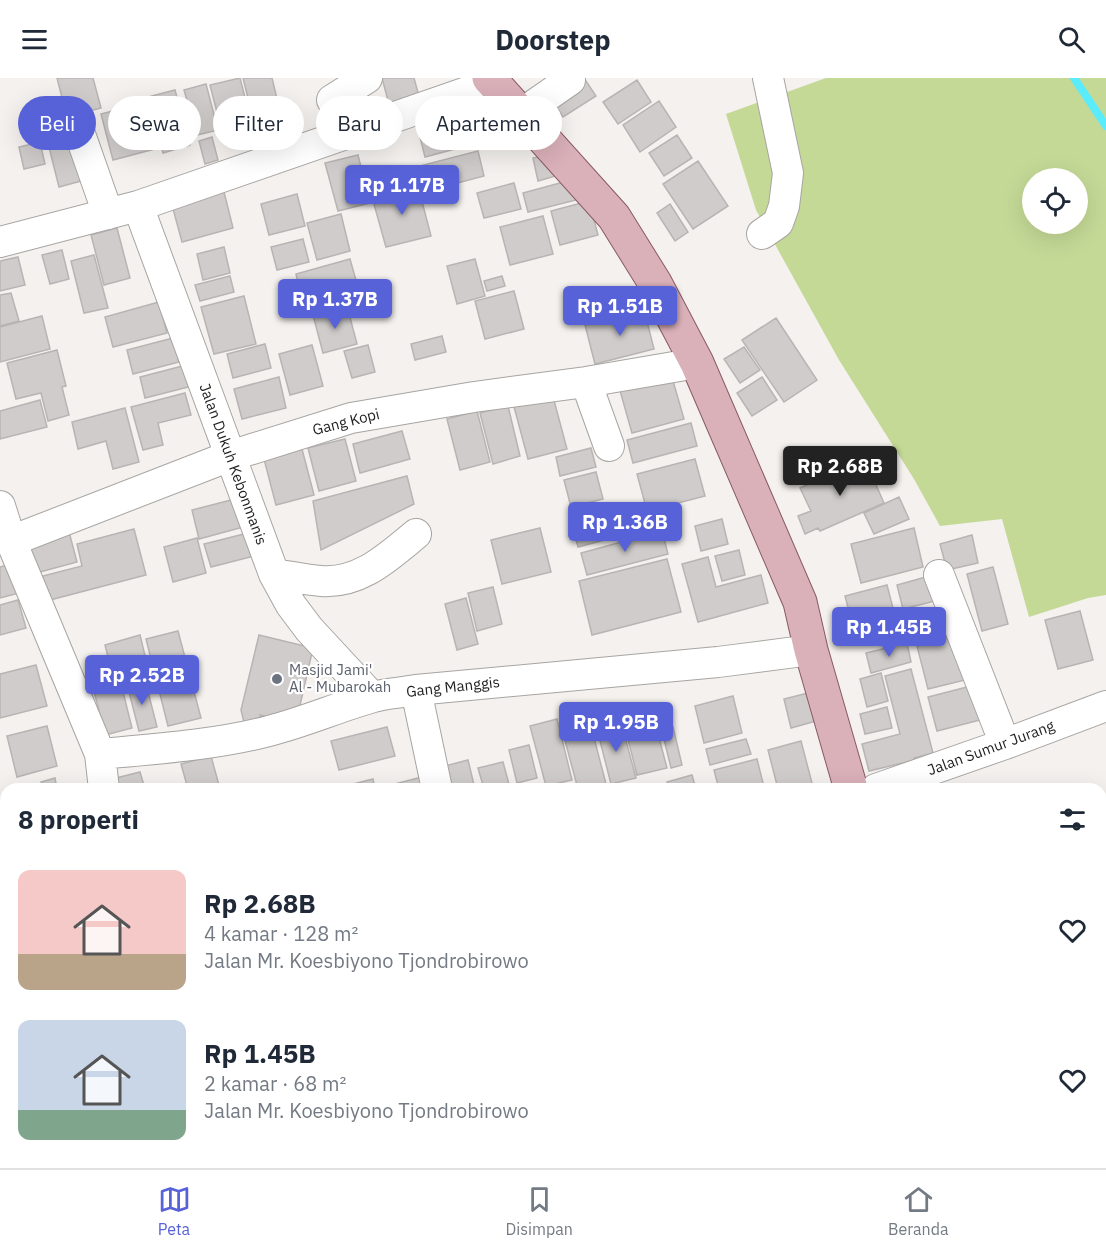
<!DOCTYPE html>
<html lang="id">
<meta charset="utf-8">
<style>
:root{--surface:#fff;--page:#f2f2f3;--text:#1f2937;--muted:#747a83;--line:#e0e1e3;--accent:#5762d9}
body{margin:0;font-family:"IBM Plex Sans",sans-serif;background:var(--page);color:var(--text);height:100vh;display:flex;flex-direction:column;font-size:22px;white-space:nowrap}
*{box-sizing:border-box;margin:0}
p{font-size:20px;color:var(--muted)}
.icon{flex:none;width:33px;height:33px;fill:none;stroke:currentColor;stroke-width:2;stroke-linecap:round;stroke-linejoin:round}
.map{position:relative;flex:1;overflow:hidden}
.panel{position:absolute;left:0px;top:705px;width:1107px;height:386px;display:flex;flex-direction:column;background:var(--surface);border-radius:18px 18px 0 0;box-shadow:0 6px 24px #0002}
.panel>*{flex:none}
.guide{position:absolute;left:18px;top:18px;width:600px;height:54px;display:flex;gap:12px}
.fabs{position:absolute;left:1022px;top:90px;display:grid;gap:12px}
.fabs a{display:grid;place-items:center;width:66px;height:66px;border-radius:50%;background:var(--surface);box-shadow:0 6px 24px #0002;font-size:30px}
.price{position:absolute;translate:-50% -51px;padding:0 14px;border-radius:6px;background:var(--accent);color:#fff;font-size:20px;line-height:39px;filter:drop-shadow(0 2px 3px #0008)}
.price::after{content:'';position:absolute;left:50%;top:36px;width:18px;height:14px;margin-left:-9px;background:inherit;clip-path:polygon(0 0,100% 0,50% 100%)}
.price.active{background:#222;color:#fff}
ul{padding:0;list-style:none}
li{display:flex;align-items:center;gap:18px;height:150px;padding:0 18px}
li span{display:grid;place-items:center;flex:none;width:168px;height:120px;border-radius:12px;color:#555}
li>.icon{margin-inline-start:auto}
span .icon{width:72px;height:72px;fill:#fffc;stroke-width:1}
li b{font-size:26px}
h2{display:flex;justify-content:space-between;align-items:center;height:72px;padding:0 18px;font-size:26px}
.chip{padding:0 21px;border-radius:27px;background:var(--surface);box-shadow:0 6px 24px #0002;font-size:21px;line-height:54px}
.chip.active{background:var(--accent);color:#fff}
header{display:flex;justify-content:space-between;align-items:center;height:78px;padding:0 18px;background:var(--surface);font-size:27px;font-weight:700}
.tab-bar{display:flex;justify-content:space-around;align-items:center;height:84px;border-top:2px solid var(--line);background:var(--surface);font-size:16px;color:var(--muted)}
.tab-bar a{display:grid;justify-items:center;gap:3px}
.tab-bar .active{color:var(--accent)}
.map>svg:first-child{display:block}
.green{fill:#c4d996;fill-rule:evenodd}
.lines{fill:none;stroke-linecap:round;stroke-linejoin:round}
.stream{stroke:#5aebfd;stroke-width:8}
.building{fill:#d0cccc;stroke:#b9b4b4;stroke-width:1.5}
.minor-casing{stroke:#a7a5a2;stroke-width:32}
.major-casing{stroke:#895a64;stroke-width:35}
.minor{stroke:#fff;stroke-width:30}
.major{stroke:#dab0b9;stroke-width:33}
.worship-dot{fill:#6b7280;stroke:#fff;stroke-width:2}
.labels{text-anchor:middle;stroke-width:4.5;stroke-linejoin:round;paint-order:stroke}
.street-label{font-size:15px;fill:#1f1e1d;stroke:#fff}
.worship-label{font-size:15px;fill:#5b616d;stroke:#fff;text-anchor:start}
</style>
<header><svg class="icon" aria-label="menu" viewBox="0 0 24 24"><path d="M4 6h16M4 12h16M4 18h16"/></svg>Doorstep<svg class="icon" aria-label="search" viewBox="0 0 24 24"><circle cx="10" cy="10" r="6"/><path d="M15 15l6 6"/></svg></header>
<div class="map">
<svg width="1106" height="1090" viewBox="0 0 1106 1090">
<rect width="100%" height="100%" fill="#f4f1ee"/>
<path class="green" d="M 826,0 L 1106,0 L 1106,517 L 1088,520 L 1029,539 L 1002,441 L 940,448 L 914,401 L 839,282 L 756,132 L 726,36 ZM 1032,100 L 1077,100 L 1077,146 L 1032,146 Z"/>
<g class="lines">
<path class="stream" d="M 1074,0 L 1106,48"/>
</g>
<path class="building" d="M 57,0 L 93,0 L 101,30 L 67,39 Z
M 240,0 L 252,47 L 222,54 L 210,7 Z
M 243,0 L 272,0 L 277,21 L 250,28 Z
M 382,0 L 414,0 L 420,22 L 390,30 Z
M 584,0 L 596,18 L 563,39 L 551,20 Z
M 637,2 L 651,24 L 618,46 L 603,24 Z
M 206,6 L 218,52 L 197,57 L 184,12 Z
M 175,12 L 190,67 L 163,75 L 148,19 Z
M 659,23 L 676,49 L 640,74 L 623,47 Z
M 143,25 L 155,71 L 113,82 L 101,36 Z
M 465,34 L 474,66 L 425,79 L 417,47 Z
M 677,57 L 692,80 L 664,98 L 649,75 Z
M 73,59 L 85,102 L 59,109 L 48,65 Z
M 212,59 L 218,82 L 205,86 L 199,63 Z
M 40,64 L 45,86 L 24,91 L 19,69 Z
M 478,73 L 484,98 L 423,114 L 416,89 Z
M 553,75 L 559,97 L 538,103 L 533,80 Z
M 358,77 L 370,125 L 338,133 L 325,85 Z
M 698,83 L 728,128 L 693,151 L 663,106 Z
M 571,102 L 576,122 L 528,134 L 523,115 Z
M 514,105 L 521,131 L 484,140 L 477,115 Z
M 418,108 L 431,158 L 386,169 L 372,119 Z
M 224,114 L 233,150 L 182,164 L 172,127 Z
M 297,116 L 305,148 L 269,157 L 261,126 Z
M 589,123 L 598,157 L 560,167 L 551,133 Z
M 670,126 L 688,154 L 675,163 L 657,135 Z
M 341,136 L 350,173 L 317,182 L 307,145 Z
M 543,138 L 553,176 L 510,187 L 500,149 Z
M 117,150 L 130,200 L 104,207 L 91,157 Z
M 303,161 L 309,184 L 277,192 L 271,169 Z
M 224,169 L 230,195 L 203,202 L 197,176 Z
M 62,172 L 69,201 L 50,206 L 42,177 Z
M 94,177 L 108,230 L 84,235 L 71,183 Z
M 18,179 L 25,207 L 0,213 L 0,183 Z
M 350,181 L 359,213 L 321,223 L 317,206 L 299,210 L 296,196 Z
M 475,181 L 485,218 L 457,226 L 447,188 Z
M 230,198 L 234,214 L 200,223 L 195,207 Z
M 502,198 L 505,208 L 487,213 L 484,203 Z
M 514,213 L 524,251 L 485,261 L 475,223 Z
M 11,215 L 19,243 L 0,248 L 0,217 Z
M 244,218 L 256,266 L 214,276 L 201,229 Z
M 159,224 L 167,255 L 113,269 L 105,239 Z
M 347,228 L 357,266 L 323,275 L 313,237 Z
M 644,232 L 654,271 L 595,286 L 585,247 Z
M 42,238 L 50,271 L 0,284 L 0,249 Z
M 776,240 L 817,302 L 784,324 L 742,262 Z
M 442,258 L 446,274 L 415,282 L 411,266 Z
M 173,260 L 179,284 L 133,296 L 127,272 Z
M 265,266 L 271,290 L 233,300 L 227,276 Z
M 312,267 L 323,308 L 290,317 L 279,276 Z
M 368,267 L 375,294 L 352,300 L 344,273 Z
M 744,269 L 760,292 L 740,305 L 724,281 Z
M 57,272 L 66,308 L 62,309 L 69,337 L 48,343 L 41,315 L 16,321 L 7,285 Z
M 194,285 L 200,306 L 145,320 L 140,299 Z
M 671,296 L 684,341 L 632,355 L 619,309 Z
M 279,299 L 286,330 L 242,341 L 234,311 Z
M 762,299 L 777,322 L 752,338 L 737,315 Z
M 185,315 L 191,337 L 158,345 L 163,367 L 143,372 L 131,329 Z
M 552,315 L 567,371 L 528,381 L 513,325 Z
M 40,322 L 47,349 L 0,361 L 0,333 Z
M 508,328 L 520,378 L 493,386 L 480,335 Z
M 125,330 L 139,384 L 113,391 L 106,363 L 78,371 L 72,344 Z
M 477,333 L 490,384 L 460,392 L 447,341 Z
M 691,345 L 697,368 L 633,385 L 627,362 Z
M 402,353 L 410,381 L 360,395 L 353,366 Z
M 345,361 L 356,403 L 319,413 L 308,370 Z
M 591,370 L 596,389 L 560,398 L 556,379 Z
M 302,371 L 314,417 L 276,427 L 264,381 Z
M 695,381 L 705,418 L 647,433 L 637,396 Z
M 865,382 L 884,425 L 820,453 L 818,450 L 805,456 L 798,438 L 811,433 L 800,410 Z
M 596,394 L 603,421 L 571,429 L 564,402 Z
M 407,398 L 414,426 L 321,472 L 313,423 Z
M 899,419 L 909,441 L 874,456 L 864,435 Z
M 239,420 L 247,448 L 199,461 L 192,432 Z
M 619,425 L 627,456 L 578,469 L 570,438 Z
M 722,441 L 728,466 L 701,473 L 695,448 Z
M 68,450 L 77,484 L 36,495 L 27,461 Z
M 540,450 L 551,494 L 502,506 L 491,462 Z
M 914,450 L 923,489 L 861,505 L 851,466 Z
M 134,451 L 146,497 L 46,523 L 39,499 L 82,488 L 77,466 Z
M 662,453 L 668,476 L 587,497 L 581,475 Z
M 252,454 L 258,477 L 211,489 L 204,466 Z
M 972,457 L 978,485 L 947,492 L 940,466 Z
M 197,460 L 206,495 L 173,504 L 164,469 Z
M 739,472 L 745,497 L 722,503 L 715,478 Z
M 708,479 L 716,509 L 761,497 L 768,525 L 698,544 L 682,486 Z
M 667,481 L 681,534 L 592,557 L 579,503 Z
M 11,486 L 19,515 L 0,520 L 0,489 Z
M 993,489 L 1008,546 L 982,553 L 967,496 Z
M 933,497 L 939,522 L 903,531 L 897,507 Z
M 887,507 L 894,534 L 852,545 L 845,518 Z
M 493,509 L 502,546 L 477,553 L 468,515 Z
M 466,520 L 478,566 L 457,572 L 445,526 Z
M 18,522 L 26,550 L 0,557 L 0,527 Z
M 937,530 L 942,551 L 882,567 L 877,545 Z
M 1080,533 L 1093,582 L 1058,591 L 1045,542 Z
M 178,553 L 201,640 L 168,648 L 146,561 Z
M 140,557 L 149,594 L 114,603 L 105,567 Z
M 259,557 L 313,570 L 296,645 L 260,637 L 263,648 L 246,652 L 241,632 Z
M 953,559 L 965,602 L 928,611 L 917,568 Z
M 907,565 L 911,584 L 871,595 L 866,575 Z
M 36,587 L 47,628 L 0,640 L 0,596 Z
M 911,591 L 933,675 L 914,680 L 915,682 L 869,693 L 862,666 L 900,656 L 885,598 Z
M 881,595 L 888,623 L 867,629 L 860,601 Z
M 145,602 L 157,649 L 139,653 L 127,606 Z
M 121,606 L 132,650 L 105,657 L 94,613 Z
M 975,607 L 984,641 L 937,653 L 928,619 Z
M 820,612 L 827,640 L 791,650 L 784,621 Z
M 733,618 L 742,655 L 704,665 L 695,628 Z
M 887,629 L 892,650 L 865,656 L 860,636 Z
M 557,641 L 572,702 L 546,708 L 530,648 Z
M 654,641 L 667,690 L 637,697 L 625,649 Z
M 621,644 L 636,700 L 611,706 L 597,651 Z
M 47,648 L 57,688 L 17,699 L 7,658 Z
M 387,649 L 395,678 L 339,692 L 331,663 Z
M 673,649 L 682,687 L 671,690 L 662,653 Z
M 592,652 L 606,706 L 587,711 L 578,711 L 564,659 Z
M 746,661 L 751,676 L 710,687 L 706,671 Z
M 801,663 L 813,709 L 778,711 L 768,672 Z
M 529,667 L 537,700 L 517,705 L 509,672 Z
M 211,678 L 220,711 L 188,711 L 181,686 Z
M 757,681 L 764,709 L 755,711 L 719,711 L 714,692 Z
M 468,682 L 475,711 L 450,711 L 445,688 Z
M 503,684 L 510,710 L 484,711 L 478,690 Z
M 140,694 L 145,711 L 115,711 L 112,701 Z
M 692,697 L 696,711 L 669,711 L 667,704 Z
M 422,699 L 425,711 L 384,711 L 383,709 Z
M 55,700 L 57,711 L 43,711 L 41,704 Z
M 373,701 L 375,711 L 346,711 L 345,708 Z
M 634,706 L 635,711 L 616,711 Z
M 660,706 L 662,711 L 643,711 Z
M 0,948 L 6,971 L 6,979 L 0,981 Z
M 6,988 L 6,1014 L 0,1016 L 0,990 Z
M 427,1084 L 488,1084 L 493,1090 L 432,1090 Z
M 747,1084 L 789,1084 L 791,1090 L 749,1090 Z"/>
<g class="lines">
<defs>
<path id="minor" d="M 332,22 L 367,0
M 521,36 L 570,2
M 80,56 L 108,136
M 138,128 L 274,496 L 291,527 L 309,551 L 372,619
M 762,156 L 778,145 L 784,128 L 788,95 L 768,0
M 0,164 L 138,128 L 493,5
M 586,304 L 609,368
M 0,428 L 11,463 L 100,676 L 104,711
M 11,463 L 230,378 L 351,340 L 474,319 L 586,304 L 697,285
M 274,496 C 289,498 305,502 321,503 C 360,506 388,479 416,456
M 939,497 L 1005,666
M 416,612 L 437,711
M 100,676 C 156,671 215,667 269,653 C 304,644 336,630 370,620 C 384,615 401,615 416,612 L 718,584 L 811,572
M 876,711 L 1005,666 L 1106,628
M 0,775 L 6,773
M 0,1053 L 6,1063
M 16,1084 L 19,1090
M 554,1084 L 557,1090"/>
<path id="major" d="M 489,0 L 614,139 L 655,205 L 697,285 L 800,524 L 811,572 L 851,711
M 965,1084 L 967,1090"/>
</defs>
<use href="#minor" class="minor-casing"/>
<use href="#major" class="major-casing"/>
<use href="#minor" class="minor"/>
<use href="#major" class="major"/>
</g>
<circle class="worship-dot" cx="277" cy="601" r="6"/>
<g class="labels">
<g class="street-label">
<text transform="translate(346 344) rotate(-14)" y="5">Gang Kopi</text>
<text transform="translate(233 386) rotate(70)" y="5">Jalan Dukuh Kebonmanis</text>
<text transform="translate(453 609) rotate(-6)" y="5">Gang Manggis</text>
<text transform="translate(991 670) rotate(-20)" y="5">Jalan Sumur Jurang</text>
</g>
<g class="worship-label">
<text x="289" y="597">Masjid Jami'<tspan x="289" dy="17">Al - Mubarokah</tspan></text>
</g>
</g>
</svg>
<div class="fabs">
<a><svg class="icon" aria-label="locate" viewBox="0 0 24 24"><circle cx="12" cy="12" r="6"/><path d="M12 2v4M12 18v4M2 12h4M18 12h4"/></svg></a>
</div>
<b class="price" style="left:402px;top:138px">Rp 1.17B</b>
<b class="price" style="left:335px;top:252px">Rp 1.37B</b>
<b class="price" style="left:620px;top:259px">Rp 1.51B</b>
<b class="price active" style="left:840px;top:419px">Rp 2.68B</b>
<b class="price" style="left:625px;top:475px">Rp 1.36B</b>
<b class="price" style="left:889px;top:580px">Rp 1.45B</b>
<b class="price" style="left:142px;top:628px">Rp 2.52B</b>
<b class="price" style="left:616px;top:675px">Rp 1.95B</b>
<div class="guide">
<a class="chip active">Beli</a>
<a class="chip">Sewa</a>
<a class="chip">Filter</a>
<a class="chip">Baru</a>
<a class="chip">Apartemen</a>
</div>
<section class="panel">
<h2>8 properti<svg class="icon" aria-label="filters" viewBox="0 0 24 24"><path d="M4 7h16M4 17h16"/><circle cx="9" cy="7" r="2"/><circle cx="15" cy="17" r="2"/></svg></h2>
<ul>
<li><span style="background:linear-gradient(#f6c9c9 70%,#b9a48a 0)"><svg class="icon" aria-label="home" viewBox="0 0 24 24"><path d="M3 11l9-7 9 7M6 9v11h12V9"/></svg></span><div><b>Rp 2.68B</b><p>4 kamar · 128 m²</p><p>Jalan Mr. Koesbiyono Tjondrobirowo</p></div><svg class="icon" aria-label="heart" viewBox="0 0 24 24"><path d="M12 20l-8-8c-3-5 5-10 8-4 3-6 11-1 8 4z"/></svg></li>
<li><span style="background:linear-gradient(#c9d6e8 75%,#7fa58c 0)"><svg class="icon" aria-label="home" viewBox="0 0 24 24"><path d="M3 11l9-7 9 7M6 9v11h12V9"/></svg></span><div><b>Rp 1.45B</b><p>2 kamar · 68 m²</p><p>Jalan Mr. Koesbiyono Tjondrobirowo</p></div><svg class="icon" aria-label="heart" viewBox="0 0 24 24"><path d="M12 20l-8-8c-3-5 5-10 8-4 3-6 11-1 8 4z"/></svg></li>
</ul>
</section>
</div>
<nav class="tab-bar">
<a class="active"><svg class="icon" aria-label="map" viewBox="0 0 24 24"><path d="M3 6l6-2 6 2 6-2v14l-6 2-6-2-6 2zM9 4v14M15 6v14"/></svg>Peta</a>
<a><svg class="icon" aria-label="saved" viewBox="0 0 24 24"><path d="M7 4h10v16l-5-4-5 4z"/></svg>Disimpan</a>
<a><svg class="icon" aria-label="home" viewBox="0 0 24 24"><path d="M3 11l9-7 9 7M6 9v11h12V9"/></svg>Beranda</a>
</nav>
